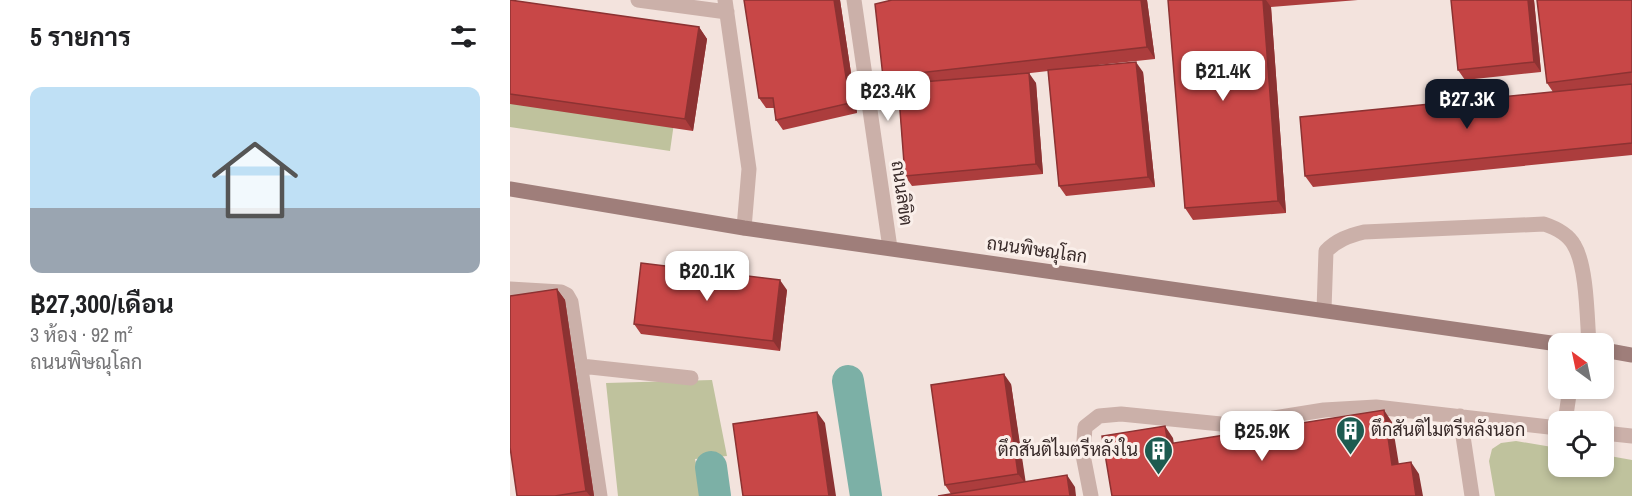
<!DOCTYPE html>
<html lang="th">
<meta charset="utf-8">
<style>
:root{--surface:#fff;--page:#f2f2f2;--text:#202124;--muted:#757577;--line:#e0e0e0;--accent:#111827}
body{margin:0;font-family:"Archivo Narrow",Sarabun,sans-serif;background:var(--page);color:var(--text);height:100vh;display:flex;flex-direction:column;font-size:22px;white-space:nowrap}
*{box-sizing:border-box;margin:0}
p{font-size:20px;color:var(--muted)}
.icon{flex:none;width:33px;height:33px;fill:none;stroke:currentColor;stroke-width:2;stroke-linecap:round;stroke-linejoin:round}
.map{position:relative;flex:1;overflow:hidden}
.side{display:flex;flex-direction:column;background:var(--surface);width:510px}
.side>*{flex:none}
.needle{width:39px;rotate:327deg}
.fabs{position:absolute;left:1038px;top:333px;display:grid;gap:12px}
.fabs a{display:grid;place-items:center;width:66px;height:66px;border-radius:12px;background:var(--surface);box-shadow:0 3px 9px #0003;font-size:30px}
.price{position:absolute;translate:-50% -51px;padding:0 14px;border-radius:12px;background:#fff;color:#222;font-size:20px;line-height:39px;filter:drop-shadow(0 2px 3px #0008)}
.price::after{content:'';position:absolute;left:50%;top:36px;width:18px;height:14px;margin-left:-9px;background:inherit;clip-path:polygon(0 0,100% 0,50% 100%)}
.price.current{background:var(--accent);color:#fff}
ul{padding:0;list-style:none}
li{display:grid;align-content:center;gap:12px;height:318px;padding:0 30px}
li+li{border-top:2px solid var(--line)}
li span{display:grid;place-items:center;height:186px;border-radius:12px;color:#555}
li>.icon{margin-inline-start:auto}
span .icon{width:108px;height:108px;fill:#fffc;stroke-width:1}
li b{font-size:26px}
h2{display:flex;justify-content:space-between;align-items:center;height:72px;padding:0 30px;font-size:26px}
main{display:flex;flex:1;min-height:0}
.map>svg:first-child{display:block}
.green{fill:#bfc29d}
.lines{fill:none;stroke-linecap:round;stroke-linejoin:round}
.canal{stroke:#7cb0a6;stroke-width:32}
.service{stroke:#cbb0a9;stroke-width:15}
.minor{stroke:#cbb0a9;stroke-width:15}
.secondary{stroke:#9f7e7a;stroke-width:15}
.wall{fill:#ac3d3d}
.shaded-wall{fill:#8c3232}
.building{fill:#c84747;stroke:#8c3232;stroke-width:1.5}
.labels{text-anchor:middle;stroke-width:6;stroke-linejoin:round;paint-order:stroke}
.street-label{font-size:18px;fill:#382a29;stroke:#faefea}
.poi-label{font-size:18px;fill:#382a29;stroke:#faefea;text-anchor:start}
</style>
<main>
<section class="side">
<h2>5 รายการ<svg class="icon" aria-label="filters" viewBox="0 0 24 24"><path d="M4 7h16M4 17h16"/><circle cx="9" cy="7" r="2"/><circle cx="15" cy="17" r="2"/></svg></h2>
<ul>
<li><span style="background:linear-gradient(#bfe0f5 65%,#9aa5b1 0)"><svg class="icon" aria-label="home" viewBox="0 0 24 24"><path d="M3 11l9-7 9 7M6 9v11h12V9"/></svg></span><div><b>฿27,300/เดือน</b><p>3 ห้อง · 92 m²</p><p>ถนนพิษณุโลก</p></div></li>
</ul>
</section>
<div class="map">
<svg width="1122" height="496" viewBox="0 0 1122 496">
<rect width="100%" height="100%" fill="#f3e3dd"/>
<path class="green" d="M 0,93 L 165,116 L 160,151 L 0,127 Z
M 202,380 L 217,456 L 185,459 L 192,496 L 108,496 L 96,383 Z
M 1006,441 L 1048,448 L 1048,466 L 1094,466 L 1094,455 L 1122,460 L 1122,496 L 985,496 L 979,461 L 982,449 L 991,443 Z"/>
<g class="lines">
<path class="canal" d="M 338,381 L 356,496
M 201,467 L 205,496"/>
<path class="service" d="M 128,0 L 217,12
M 215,0 L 239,169 L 234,228
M 0,289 L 51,292 L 57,295 L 61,302 L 90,496
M 814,310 L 816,251 C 827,240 838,236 854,232 L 1034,224 C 1046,228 1058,234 1064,245 C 1077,266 1077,318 1079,344
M 71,366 L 181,378
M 950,416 L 962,496
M 1055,422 L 1060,388
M 1094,433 L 1122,436
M 581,496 L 573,455 L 575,427 L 589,416 L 611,414 L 721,425 L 814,410 L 866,407 L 1048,428"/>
<path class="minor" d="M 344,0 L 380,248"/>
<path class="secondary" d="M 0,189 L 234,228 L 1048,344
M 1094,350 L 1122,355"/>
</g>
<path class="wall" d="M 0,0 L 189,27 L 197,39 L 183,131 L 0,104 Z
M 234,0 L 330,0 L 347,113 L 273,130 L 266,120 L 264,108 L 256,108 L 249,98 Z
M 382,0 L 637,0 L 645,59 L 588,65 L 633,72 L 645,187 L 556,196 L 549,186 L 538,71 L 512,74 L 526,83 L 533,174 L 402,186 L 395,176 L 388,88 L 381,89 L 373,77 Z
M 658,0 L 848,0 L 761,7 L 776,213 L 683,220 L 675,208 Z
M 941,0 L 1024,0 L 1031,72 L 955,80 L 948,70 Z
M 1122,0 L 1122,155 L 803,187 L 795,176 L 1043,92 L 1037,83 Z
M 47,289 L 55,300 L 84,496 L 7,496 Z
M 277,290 L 270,351 L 131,334 L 124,324 Z
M 501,384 L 515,482 L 565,487 L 441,494 L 435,485 Z"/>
<path class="shaded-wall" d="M 324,0 L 330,0 L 347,113 L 340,103 Z
M 631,0 L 637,0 L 645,59 L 637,47 Z
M 753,0 L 756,0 L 761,7 L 776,213 L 768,201 Z
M 1018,0 L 1024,0 L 1031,72 L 1024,62 Z
M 189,27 L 197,39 L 183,131 L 175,119 Z
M 626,62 L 633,72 L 645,187 L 638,177 Z
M 519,73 L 526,83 L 533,174 L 526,164 Z
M 270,280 L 277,290 L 270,351 L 263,341 Z
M 47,289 L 55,300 L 84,496 L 80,496 L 76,491 Z
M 494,374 L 501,384 L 516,484 L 508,474 Z
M 874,410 L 882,422 L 891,477 L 882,465 Z
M 307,412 L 315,423 L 326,496 L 319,496 Z
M 655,426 L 663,438 L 666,456 L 658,444 Z
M 901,462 L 909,474 L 913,496 L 906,496 Z
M 557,475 L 565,487 L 566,496 L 560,496 Z"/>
<path class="building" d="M 0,0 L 189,27 L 175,119 L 0,94 Z
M 234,0 L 324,0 L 340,103 L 266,120 L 263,98 L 249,98 Z
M 382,0 L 631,0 L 637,47 L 373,77 L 365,4 Z
M 658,0 L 753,0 L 768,201 L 675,208 Z
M 941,0 L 1018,0 L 1024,62 L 948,70 Z
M 1027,0 L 1122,0 L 1122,72 L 1037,83 Z
M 626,62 L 638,177 L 549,186 L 538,70 Z
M 519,73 L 526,164 L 395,176 L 388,84 Z
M 1122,84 L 1122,143 L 795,176 L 790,117 Z
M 131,263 L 270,280 L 263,341 L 124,324 Z
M 47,289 L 76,491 L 45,496 L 7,496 L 0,447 L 0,296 Z
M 494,374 L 508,474 L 435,485 L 421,385 Z
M 874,410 L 882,465 L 901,462 L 906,496 L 602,496 L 592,436 L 655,426 L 658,444 Z
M 307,412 L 319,496 L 233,496 L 223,424 Z
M 557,475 L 560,496 L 428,496 Z"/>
<defs>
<symbol id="building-pin" viewBox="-11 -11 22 30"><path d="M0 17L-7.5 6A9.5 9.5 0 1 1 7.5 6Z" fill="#1d5b50" stroke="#faefea"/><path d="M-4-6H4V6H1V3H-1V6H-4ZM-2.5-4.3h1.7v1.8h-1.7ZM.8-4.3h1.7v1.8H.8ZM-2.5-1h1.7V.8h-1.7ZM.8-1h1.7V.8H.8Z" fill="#fff"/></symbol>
</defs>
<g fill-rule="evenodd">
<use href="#building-pin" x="824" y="414" width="33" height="45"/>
<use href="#building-pin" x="632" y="434" width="33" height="45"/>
</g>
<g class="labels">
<g class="street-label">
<text transform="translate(392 193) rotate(82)" y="6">ถนนลิขิต</text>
<text transform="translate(527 250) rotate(8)" y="6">ถนนพิษณุโลก</text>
</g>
<g class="poi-label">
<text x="861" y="436">ตึกสันติไมตรีหลังนอก</text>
<text x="628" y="456" text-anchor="end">ตึกสันติไมตรีหลังใน</text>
</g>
</g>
</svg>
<div class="fabs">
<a><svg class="needle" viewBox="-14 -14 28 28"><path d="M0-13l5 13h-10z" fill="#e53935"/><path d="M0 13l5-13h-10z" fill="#757577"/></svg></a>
<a><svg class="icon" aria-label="locate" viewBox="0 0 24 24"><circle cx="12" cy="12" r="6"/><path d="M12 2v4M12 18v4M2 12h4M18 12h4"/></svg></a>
</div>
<b class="price" style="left:713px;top:102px">฿21.4K</b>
<b class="price" style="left:378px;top:122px">฿23.4K</b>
<b class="price current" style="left:957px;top:130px">฿27.3K</b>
<b class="price" style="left:197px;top:302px">฿20.1K</b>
<b class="price" style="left:752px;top:462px">฿25.9K</b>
</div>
</main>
